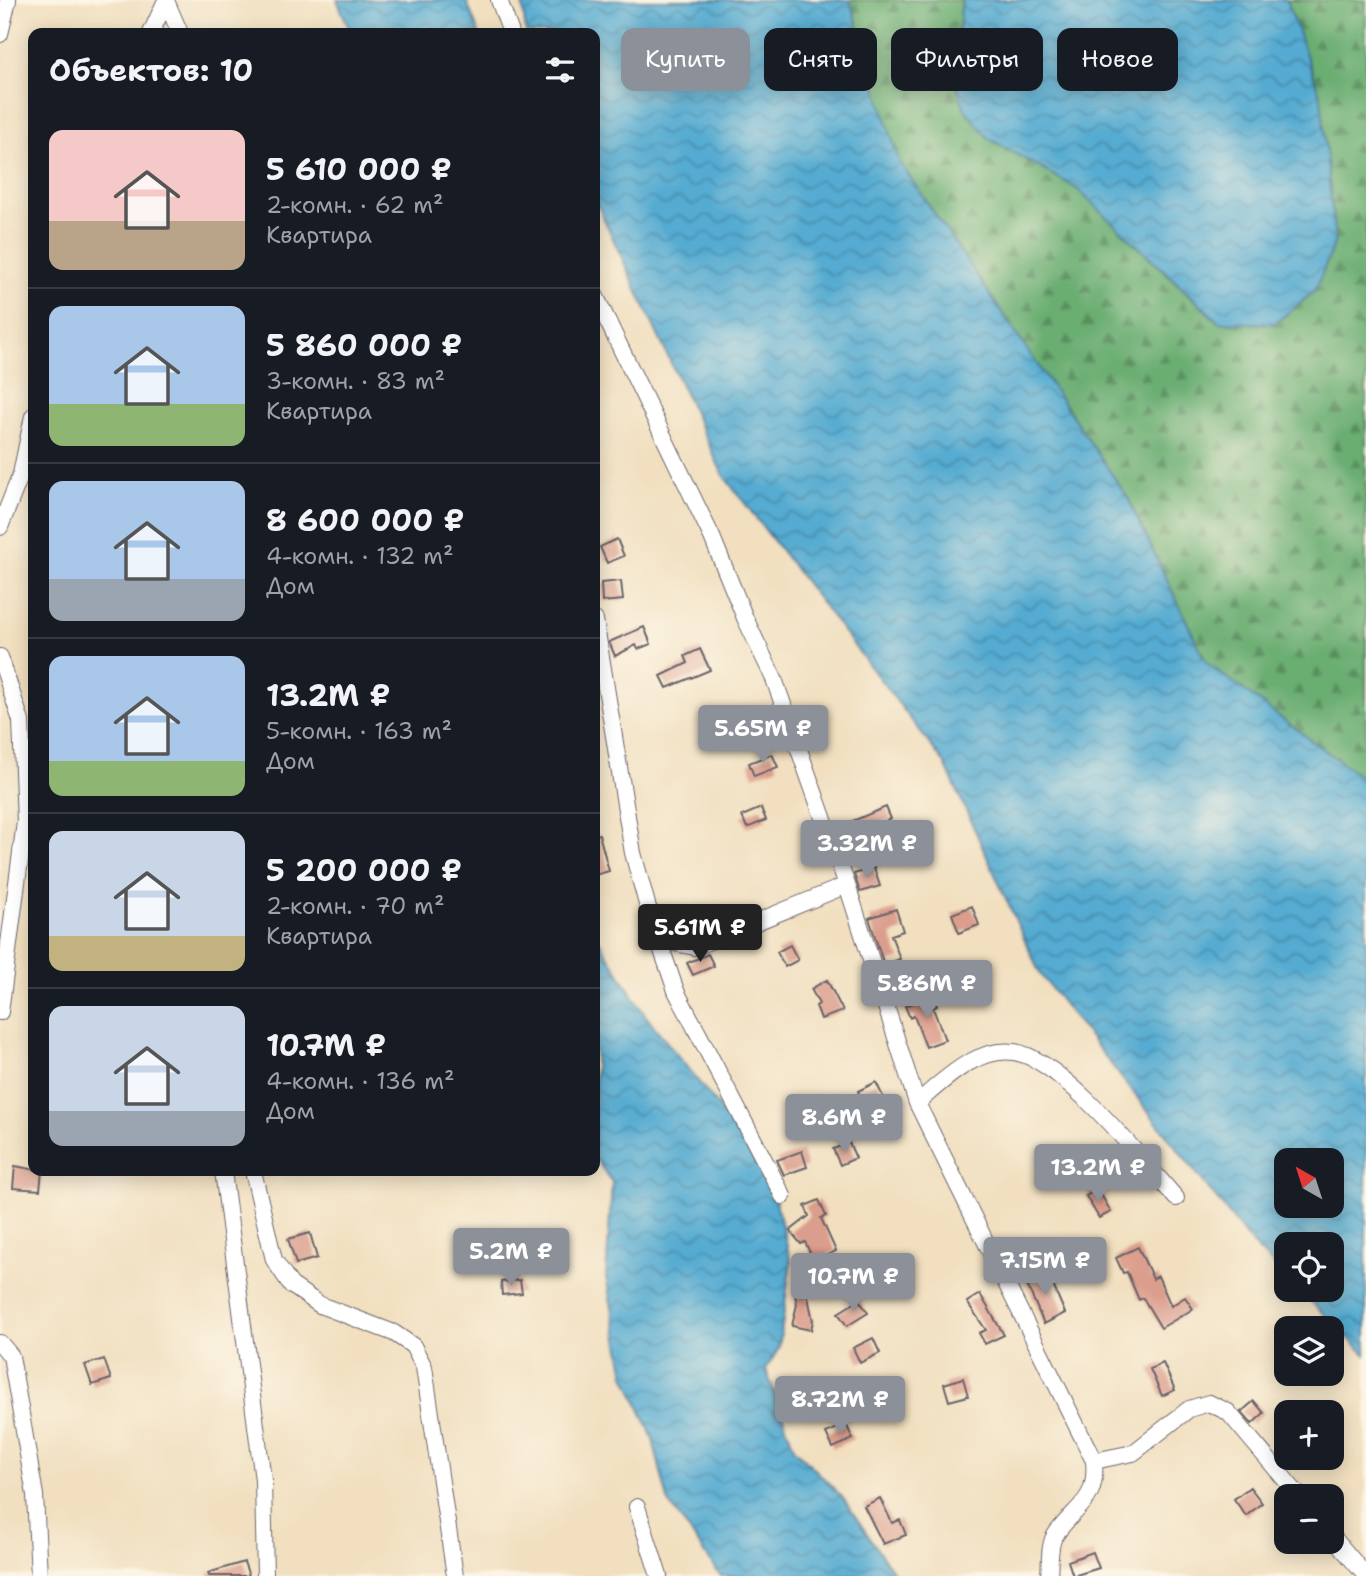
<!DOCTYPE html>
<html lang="ru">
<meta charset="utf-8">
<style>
:root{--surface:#171b24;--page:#20242c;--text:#f1f3f6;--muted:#9ea1a6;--line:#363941;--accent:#8c9099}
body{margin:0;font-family:"Shantell Sans",sans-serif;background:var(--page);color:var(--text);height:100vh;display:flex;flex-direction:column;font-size:26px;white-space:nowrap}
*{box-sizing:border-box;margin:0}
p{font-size:23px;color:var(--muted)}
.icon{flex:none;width:38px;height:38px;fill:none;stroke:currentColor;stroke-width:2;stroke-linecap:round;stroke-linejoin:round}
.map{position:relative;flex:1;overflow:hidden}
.panel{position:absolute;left:28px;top:28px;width:572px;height:1148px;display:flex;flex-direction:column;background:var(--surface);border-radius:14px;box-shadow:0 4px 18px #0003}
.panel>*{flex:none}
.banner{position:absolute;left:621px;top:28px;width:639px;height:63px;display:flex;gap:14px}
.needle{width:46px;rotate:321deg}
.buttons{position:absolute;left:1274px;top:1148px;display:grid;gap:14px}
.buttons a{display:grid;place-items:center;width:70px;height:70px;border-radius:14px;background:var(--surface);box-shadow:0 4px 18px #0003;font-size:35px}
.price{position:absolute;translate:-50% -60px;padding:0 16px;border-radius:7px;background:var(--accent);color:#fff;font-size:23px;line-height:46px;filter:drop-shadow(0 2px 4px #0008)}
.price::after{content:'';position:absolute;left:50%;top:42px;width:21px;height:16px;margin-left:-10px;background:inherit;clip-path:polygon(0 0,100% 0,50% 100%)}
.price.on{background:#222;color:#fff}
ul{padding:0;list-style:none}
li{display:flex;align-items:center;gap:21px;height:175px;padding:0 21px}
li+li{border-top:2px solid var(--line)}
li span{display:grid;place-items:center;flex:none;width:196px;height:140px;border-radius:14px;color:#555}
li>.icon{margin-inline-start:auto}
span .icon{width:84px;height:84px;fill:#fffc;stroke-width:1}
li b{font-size:30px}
h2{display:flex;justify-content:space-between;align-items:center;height:84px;padding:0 21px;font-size:30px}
.tag{padding:0 24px;border-radius:14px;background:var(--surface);box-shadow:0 4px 18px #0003;font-size:24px;line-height:63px}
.tag.on{background:var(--accent);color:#fff}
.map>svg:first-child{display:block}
.forest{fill:url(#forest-firs);stroke:#466856;stroke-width:2}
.water{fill:url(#water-waves);stroke:#3b6686;stroke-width:2;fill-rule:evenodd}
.building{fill:#db9d8c}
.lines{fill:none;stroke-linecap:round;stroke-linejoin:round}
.minor-casing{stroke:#6a6469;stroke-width:18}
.minor{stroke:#fff;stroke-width:16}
</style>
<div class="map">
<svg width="1366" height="1576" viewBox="0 0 1366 1576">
<defs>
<pattern id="forest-firs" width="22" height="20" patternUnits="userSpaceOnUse" patternTransform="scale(1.75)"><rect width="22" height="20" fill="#6bae72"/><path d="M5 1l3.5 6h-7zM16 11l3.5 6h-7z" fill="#588d5f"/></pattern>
<pattern id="water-waves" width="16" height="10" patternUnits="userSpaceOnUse" patternTransform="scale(1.75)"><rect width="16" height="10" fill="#54abd1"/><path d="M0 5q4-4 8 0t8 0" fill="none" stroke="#458bab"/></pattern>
</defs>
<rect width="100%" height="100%" fill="#fcf5e5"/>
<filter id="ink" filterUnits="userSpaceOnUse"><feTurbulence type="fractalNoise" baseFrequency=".0143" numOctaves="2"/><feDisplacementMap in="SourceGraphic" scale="14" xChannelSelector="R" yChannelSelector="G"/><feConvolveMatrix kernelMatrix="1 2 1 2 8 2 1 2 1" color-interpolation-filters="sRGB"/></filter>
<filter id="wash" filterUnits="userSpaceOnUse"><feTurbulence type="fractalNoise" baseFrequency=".00686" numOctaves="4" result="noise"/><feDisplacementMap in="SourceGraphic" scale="28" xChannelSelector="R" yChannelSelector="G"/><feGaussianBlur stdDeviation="1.57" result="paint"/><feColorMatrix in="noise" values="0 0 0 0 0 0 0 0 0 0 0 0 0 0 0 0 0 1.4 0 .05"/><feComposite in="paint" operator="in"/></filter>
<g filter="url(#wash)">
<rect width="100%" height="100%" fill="#f1dfbf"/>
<path class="forest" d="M 847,0 L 962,0 L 954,78 L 988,138 L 1076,188 L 1218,322 L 1274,324 L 1315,291 L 1321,98 L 1287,0 L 1366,0 L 1366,813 L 1216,736 L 899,161 Z"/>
<path class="water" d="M 337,0 L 466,0 L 479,33 L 351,33 Z
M 522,0 L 850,0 L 899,161 L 1128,498 L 1206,662 L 1366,781 L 1366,1355 L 1299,1290 L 1332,1290 L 1332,1244 L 1286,1244 L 1286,1277 L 1253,1245 L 1040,974 L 945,764 L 723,475 L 595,200 L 595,33 L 526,33 ZM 1332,1160 L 1332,1206 L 1286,1206 L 1286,1160 Z
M 962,0 L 1287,0 L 1321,98 L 1335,241 L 1315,291 L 1274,324 L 1219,322 L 1076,188 L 988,138 L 965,109 L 954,78 Z
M 595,934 L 645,1015 L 718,1106 L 773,1190 L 791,1262 L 779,1348 L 766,1369 L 794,1448 L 842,1497 L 896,1576 L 721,1576 L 668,1501 L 652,1436 L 625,1375 L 606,1277 L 612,1182 L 595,1159 Z"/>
<g id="blocks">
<path class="building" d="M 617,539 L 624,556 L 607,563 L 600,547 Z
M 621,581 L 623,600 L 602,602 L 601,583 Z
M 644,627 L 651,644 L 638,649 L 636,645 L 615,656 L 609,642 Z
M 700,649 L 710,670 L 667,688 L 661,676 L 688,663 L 685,656 Z
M 772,754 L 778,767 L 754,776 L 749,763 Z
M 886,807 L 891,819 L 855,833 L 858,839 L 844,846 L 838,827 Z
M 761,808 L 766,820 L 747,828 L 742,816 Z
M 599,834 L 609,871 L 595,875 L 595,835 Z
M 874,868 L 880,886 L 860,892 L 854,874 Z
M 972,906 L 979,925 L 959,933 L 952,914 Z
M 896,909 L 903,931 L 891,935 L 900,959 L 884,965 L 869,918 Z
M 790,945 L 798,960 L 785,967 L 777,952 Z
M 708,954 L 714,966 L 693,975 L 687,963 Z
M 827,980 L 843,1011 L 821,1019 L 816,1006 L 819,1004 L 811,989 Z
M 933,995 L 937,1006 L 933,1008 L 945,1040 L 926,1047 L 914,1016 L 910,1018 L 905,1006 Z
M 876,1082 L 886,1103 L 867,1112 L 858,1091 Z
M 849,1143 L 856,1158 L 840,1165 L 833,1149 Z
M 802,1151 L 807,1167 L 784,1175 L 777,1160 Z
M 15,1166 L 42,1171 L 40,1190 L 13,1188 Z
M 1098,1189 L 1111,1212 L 1099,1218 L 1086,1196 Z
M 819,1200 L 826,1216 L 821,1218 L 836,1251 L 814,1261 L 805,1242 L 801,1244 L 790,1231 L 809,1216 L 805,1206 Z
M 310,1233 L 317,1258 L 296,1264 L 288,1239 Z
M 1138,1247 L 1153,1279 L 1158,1276 L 1171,1306 L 1185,1297 L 1193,1309 L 1161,1328 L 1143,1298 L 1139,1300 L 1127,1272 L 1123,1273 L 1116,1258 Z
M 1047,1271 L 1065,1313 L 1044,1324 L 1025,1280 Z
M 520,1280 L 522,1293 L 502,1295 L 501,1282 Z
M 806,1287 L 813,1321 L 811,1330 L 792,1326 L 797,1304 L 794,1290 Z
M 980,1294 L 1004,1335 L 985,1344 L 979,1333 L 986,1330 L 967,1302 Z
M 859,1300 L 868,1313 L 847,1326 L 838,1313 Z
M 873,1338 L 880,1353 L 860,1363 L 853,1348 Z
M 104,1359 L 111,1379 L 92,1385 L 85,1365 Z
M 1163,1363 L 1175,1390 L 1162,1396 L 1150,1369 Z
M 963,1378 L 968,1396 L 949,1401 L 944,1384 Z
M 819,1385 L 826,1400 L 809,1409 L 801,1394 Z
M 1254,1401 L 1264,1413 L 1252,1424 L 1241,1412 Z
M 846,1424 L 853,1439 L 833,1448 L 826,1433 Z
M 1250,1487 L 1262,1503 L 1246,1516 L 1234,1499 Z
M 880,1498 L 892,1523 L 900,1520 L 906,1535 L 883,1544 L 864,1506 Z
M 1093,1552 L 1099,1568 L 1073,1576 L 1068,1561 Z
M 244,1562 L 249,1576 L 209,1576 L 208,1573 Z"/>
</g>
</g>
<g filter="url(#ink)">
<use href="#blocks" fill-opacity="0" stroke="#6a6469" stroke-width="2"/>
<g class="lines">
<defs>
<path id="minor" d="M 499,0 L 511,33
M 167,3 L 180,33
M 151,33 L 166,0
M 0,34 L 8,0
M 595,295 L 712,537 L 745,618 L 774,679 L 847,885 L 917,1103 L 1094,1461 C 1098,1505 1073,1506 1054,1537 C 1049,1546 1050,1565 1049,1576
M 0,527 L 21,474 L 33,416
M 595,620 L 633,853 L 648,908 L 670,942 L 695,947 L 847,885
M 0,657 L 21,721 L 25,822 L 0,1012
M 655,930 L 676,991 L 783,1196
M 917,1103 C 943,1081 976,1047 1014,1052 C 1061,1058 1144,1162 1176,1198
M 223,1171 L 263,1480 L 265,1576
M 253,1171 L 274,1260 L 291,1285 L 320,1305 L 394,1333 L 413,1346 L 424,1367 L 455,1576
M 0,1343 L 11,1356 L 35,1495 L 39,1576
M 1094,1461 L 1133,1453 L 1189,1409 L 1209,1403 L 1228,1412 L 1299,1496
M 637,1507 L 659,1576
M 1332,1536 L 1366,1576"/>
</defs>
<use href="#minor" class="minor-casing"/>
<use href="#minor" class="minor"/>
</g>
</g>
</svg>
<div class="buttons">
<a><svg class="needle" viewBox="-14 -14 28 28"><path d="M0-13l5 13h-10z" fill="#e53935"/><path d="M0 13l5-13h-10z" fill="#9ea1a6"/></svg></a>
<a><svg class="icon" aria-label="locate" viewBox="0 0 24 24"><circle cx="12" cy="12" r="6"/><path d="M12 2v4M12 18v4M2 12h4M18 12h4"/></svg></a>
<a><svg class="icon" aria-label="layers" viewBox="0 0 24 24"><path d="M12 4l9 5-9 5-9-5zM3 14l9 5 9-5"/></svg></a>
<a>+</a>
<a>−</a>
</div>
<b class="price" style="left:763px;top:765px">5.65M ₽</b>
<b class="price" style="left:867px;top:880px">3.32M ₽</b>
<b class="price on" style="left:700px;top:964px">5.61M ₽</b>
<b class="price" style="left:927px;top:1020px">5.86M ₽</b>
<b class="price" style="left:844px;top:1154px">8.6M ₽</b>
<b class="price" style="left:1098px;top:1204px">13.2M ₽</b>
<b class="price" style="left:511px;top:1288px">5.2M ₽</b>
<b class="price" style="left:1045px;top:1297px">7.15M ₽</b>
<b class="price" style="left:853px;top:1313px">10.7M ₽</b>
<b class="price" style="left:840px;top:1436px">8.72M ₽</b>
<div class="banner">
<a class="tag on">Купить</a>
<a class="tag">Снять</a>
<a class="tag">Фильтры</a>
<a class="tag">Новое</a>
</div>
<section class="panel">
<h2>Объектов: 10<svg class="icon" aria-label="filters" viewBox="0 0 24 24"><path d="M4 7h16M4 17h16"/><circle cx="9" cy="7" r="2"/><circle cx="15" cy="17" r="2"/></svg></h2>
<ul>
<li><span style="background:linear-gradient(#f6c9c9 65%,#b9a48a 0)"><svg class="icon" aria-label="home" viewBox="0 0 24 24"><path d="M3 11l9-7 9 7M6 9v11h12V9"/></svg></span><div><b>5 610 000 ₽</b><p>2-комн. · 62 m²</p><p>Квартира</p></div></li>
<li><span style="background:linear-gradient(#a9c7e8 70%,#8fb573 0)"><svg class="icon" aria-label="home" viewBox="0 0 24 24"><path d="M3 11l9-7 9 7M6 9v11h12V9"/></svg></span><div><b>5 860 000 ₽</b><p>3-комн. · 83 m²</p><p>Квартира</p></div></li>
<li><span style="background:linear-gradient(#a9c7e8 70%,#9aa5b1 0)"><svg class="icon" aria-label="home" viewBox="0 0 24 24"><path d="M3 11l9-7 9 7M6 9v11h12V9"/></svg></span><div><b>8 600 000 ₽</b><p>4-комн. · 132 m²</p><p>Дом</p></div></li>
<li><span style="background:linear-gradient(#a9c7e8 75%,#8fb573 0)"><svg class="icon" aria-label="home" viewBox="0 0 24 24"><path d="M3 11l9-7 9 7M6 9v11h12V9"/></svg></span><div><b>13.2M ₽</b><p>5-комн. · 163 m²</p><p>Дом</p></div></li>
<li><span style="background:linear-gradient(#c9d6e8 75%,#c2b280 0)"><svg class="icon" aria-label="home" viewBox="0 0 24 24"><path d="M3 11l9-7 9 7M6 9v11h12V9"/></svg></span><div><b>5 200 000 ₽</b><p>2-комн. · 70 m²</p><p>Квартира</p></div></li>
<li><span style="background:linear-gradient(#c9d6e8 75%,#9aa5b1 0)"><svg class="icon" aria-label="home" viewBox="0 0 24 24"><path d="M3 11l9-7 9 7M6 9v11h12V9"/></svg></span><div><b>10.7M ₽</b><p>4-комн. · 136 m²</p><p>Дом</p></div></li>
</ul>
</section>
</div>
